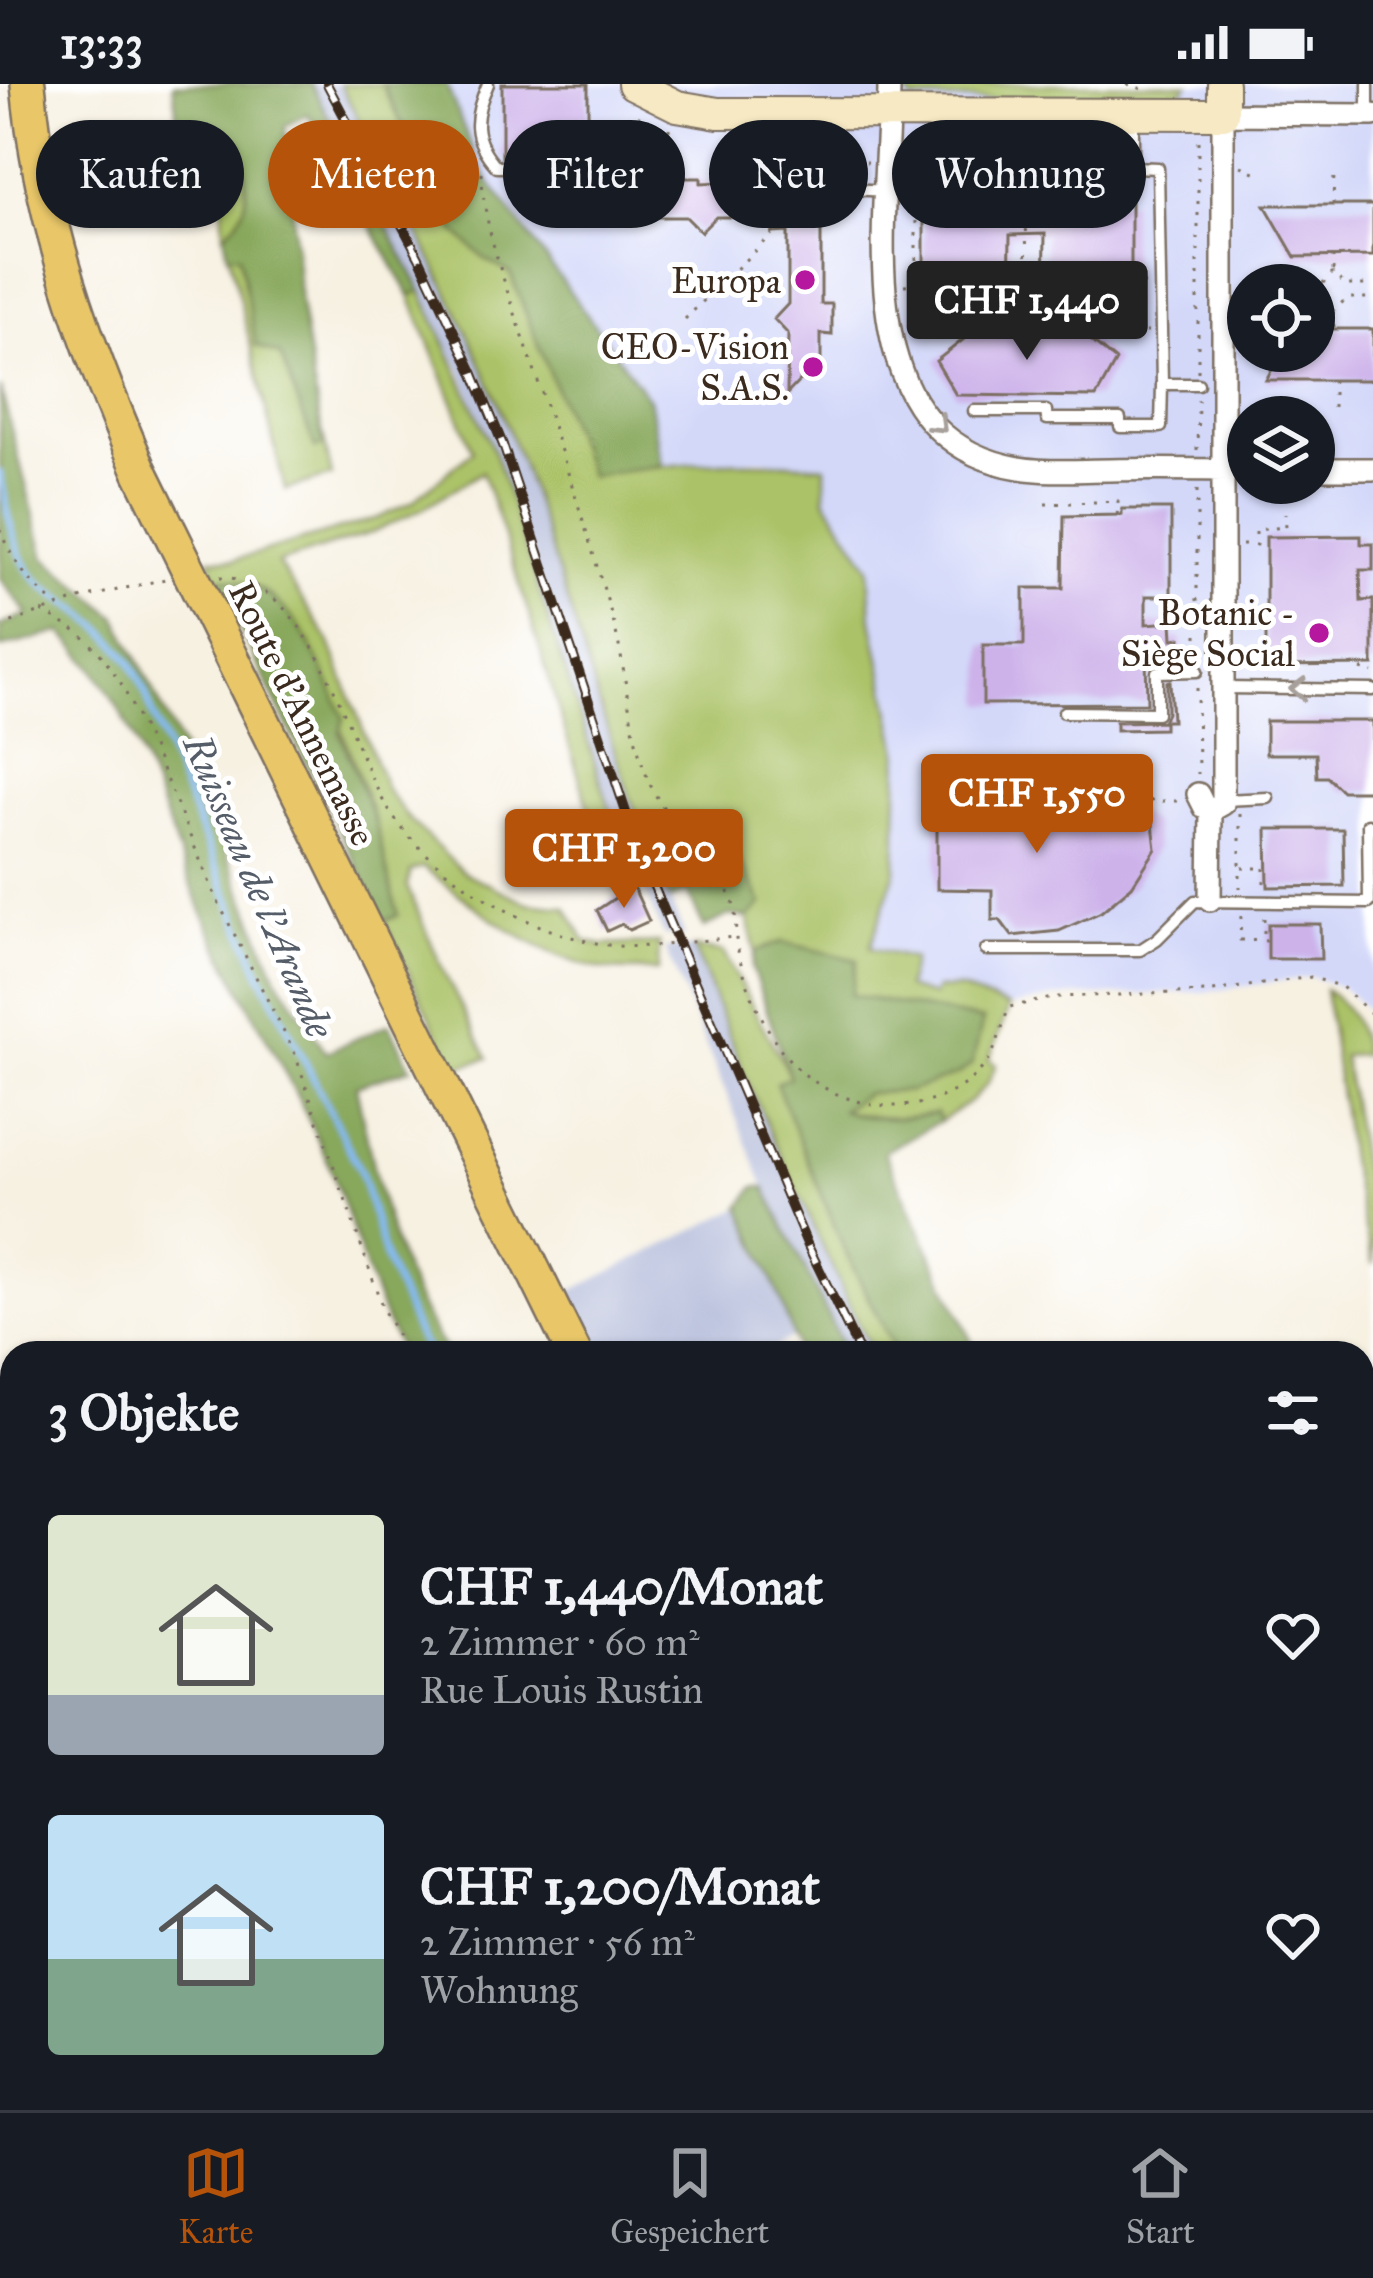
<!DOCTYPE html>
<html lang="de">
<meta charset="utf-8">
<style>
:root{--surface:#171b24;--page:#242831;--text:#f1f3f6;--muted:#9ea1a6;--line:#363941;--accent:#b45309}
body{margin:0;font-family:"IM FELL Great Primer",serif;background:var(--page);color:var(--text);height:100vh;display:flex;flex-direction:column;font-size:45px;white-space:nowrap}
*{box-sizing:border-box;margin:0}
p{font-size:39px;color:var(--muted)}
.icon{flex:none;width:66px;height:66px;fill:none;stroke:currentColor;stroke-width:2;stroke-linecap:round;stroke-linejoin:round}
.map{position:relative;flex:1;overflow:hidden}
.sheet{position:absolute;left:0px;top:1257px;width:1374px;height:771px;display:flex;flex-direction:column;background:var(--surface);border-radius:36px 36px 0 0;box-shadow:0 3px 9px #0004}
.sheet>*{flex:none}
.guide{position:absolute;left:36px;top:36px;width:1302px;height:108px;display:flex;gap:24px}
.fabs{position:absolute;left:1227px;top:180px;display:grid;gap:24px}
.fabs a{display:grid;place-items:center;width:108px;height:108px;border-radius:50%;background:var(--surface);box-shadow:0 3px 9px #0004;font-size:60px}
.price{position:absolute;translate:-50% -102px;padding:0 27px;border-radius:12px;background:var(--accent);color:#fff;font-size:39px;line-height:78px;filter:drop-shadow(0 3px 6px #0008)}
.price::after{content:'';position:absolute;left:50%;top:72px;width:36px;height:27px;margin-left:-18px;background:inherit;clip-path:polygon(0 0,100% 0,50% 100%)}
.price.active{background:#222;color:#fff}
ul{padding:0;list-style:none}
li{display:flex;align-items:center;gap:36px;height:300px;padding:0 48px}
li span{display:grid;place-items:center;flex:none;width:336px;height:240px;border-radius:12px;color:#555}
li>.icon{margin-inline-start:auto}
span .icon{width:144px;height:144px;fill:#fffc;stroke-width:1}
li b{font-size:51px}
h2{display:flex;justify-content:space-between;align-items:center;height:144px;padding:0 48px;font-size:51px}
.tag{padding:0 42px;border-radius:54px;background:var(--surface);box-shadow:0 3px 9px #0004;font-size:42px;line-height:108px}
.tag.active{background:var(--accent);color:#fff}
.status{display:flex;justify-content:space-between;align-items:center;height:84px;padding:0 60px;background:var(--surface);direction:ltr}
.status svg{height:33px;fill:currentColor}
.menu{display:flex;justify-content:space-around;align-items:center;height:168px;border-top:3px solid var(--line);background:var(--surface);font-size:33px;color:var(--muted)}
.menu a{display:grid;justify-items:center;gap:6px}
.menu .active{color:var(--accent)}
.map>svg:first-child{display:block}
.built{fill:#d3d8f9;fill-rule:evenodd}
.industrial{fill:#bcc3de}
.green{fill:#abc267;stroke:#737642;stroke-width:3}
.forest{fill:#88a85c;stroke:#62693d;stroke-width:3}
.lines{fill:none;stroke-linecap:round;stroke-linejoin:round}
.stream{stroke:#86bbf4;stroke-width:6}
.building{fill:#cdb2ea}
.lane-casing{stroke:#7d7063;stroke-width:15}
.street-casing{stroke:#7d7063;stroke-width:26}
.secondary-casing{stroke:#7d7063;stroke-width:34}
.primary-casing{stroke:#7d7063;stroke-width:38}
.path{stroke:#7d7063;stroke-width:3;stroke-dasharray:3 9;stroke-linecap:butt}
.lane{stroke:#fff;stroke-width:10}
.street{stroke:#fff;stroke-width:21}
.secondary{stroke:#f6e9c3;stroke-width:30}
.primary{stroke:#e9c769;stroke-width:33}
.rail-casing{stroke:#3b2a1e;stroke-width:10}
.rail{stroke:#fff;stroke-width:6;stroke-dasharray:18;stroke-linecap:butt}
.oneway{stroke:#a79f9a}
.poi-dot{fill:#b5179e;stroke:#fff;stroke-width:4.5}
.labels{text-anchor:middle;stroke-width:10;stroke-linejoin:round;paint-order:stroke}
.poi-label{font-size:36px;fill:#3b2a1e;stroke:#fff;text-anchor:end}
.street-label{font-size:36px;fill:#3b2a1e;stroke:#fff}
.water-label{font-size:39px;font-style:italic;fill:#555d69;stroke:#fff}
</style>
<div class="status"><b>13:33</b><svg viewBox="0 0 49 12"><path d="M0 12V9h3v3zM5 12V6h3v6zM10 12V3h3v9zM15 12V0h3v12zM26 1h20v11H26zM47 4h2v5h-2z"/></svg></div>
<div class="map">
<svg width="1373" height="2026" viewBox="0 0 1373 2026">
<rect width="100%" height="100%" fill="#fff"/>
<filter id="ink" filterUnits="userSpaceOnUse"><feTurbulence type="fractalNoise" baseFrequency=".00833" numOctaves="2"/><feDisplacementMap in="SourceGraphic" scale="24" xChannelSelector="R" yChannelSelector="G"/><feConvolveMatrix kernelMatrix="1 2 1 2 8 2 1 2 1" color-interpolation-filters="sRGB"/></filter>
<filter id="wash" filterUnits="userSpaceOnUse"><feTurbulence type="fractalNoise" baseFrequency=".004" numOctaves="4" result="noise"/><feDisplacementMap in="SourceGraphic" scale="48" xChannelSelector="R" yChannelSelector="G"/><feGaussianBlur stdDeviation="2.7" result="paint"/><feColorMatrix in="noise" values="0 0 0 0 0 0 0 0 0 0 0 0 0 0 0 0 0 1.4 0 .05"/><feComposite in="paint" operator="in"/></filter>
<g filter="url(#wash)">
<rect width="100%" height="100%" fill="#f7f1e2"/>
<path class="built" d="M 446,0 L 1373,0 L 1373,931 L 1341,903 L 1311,893 L 1206,908 L 1057,913 L 1009,923 L 960,905 L 933,912 L 905,904 L 870,865 L 896,787 L 899,668 L 872,535 L 869,483 L 825,414 L 825,383 L 760,375 L 662,381 L 649,315 L 482,88 ZM 1248,201 L 1314,201 L 1314,267 L 1248,267 ZM 1248,333 L 1314,333 L 1314,399 L 1248,399 Z"/>
<path class="industrial" d="M 311,0 L 340,0 L 442,193 L 479,273 L 552,462 L 600,623 L 648,763 L 685,852 L 664,852 L 610,726 L 495,370 L 461,287 Z
M 665,864 L 694,864 L 750,1003 L 874,1269 L 846,1269 L 765,1103 Z
M 741,1123 L 779,1211 L 791,1254 L 765,1269 L 593,1269 L 565,1210 Z"/>
<path class="green" d="M 340,0 L 382,0 L 455,147 L 486,176 L 510,189 L 590,392 C 675,379 739,373 825,382 L 825,414 L 869,482 L 872,535 L 899,668 L 896,787 L 870,864 L 913,875 L 906,904 L 933,912 L 936,905 L 960,905 L 1009,923 L 989,976 L 996,981 L 988,999 L 971,1017 L 940,1037 L 936,1029 C 903,1036 873,1036 841,1026 L 867,1009 L 909,1007 L 983,936 L 850,911 L 856,876 L 782,858 L 755,868 L 748,834 L 762,820 L 695,763 L 679,769 L 659,790 C 602,648 567,498 512,355 C 466,232 401,116 340,0 Z
M 901,0 L 1188,0 L 1175,16 L 912,16 Z
M 217,52 L 241,58 C 244,96 257,124 224,150 Z
M 238,169 L 300,220 L 311,296 L 332,392 L 285,406 L 229,171 Z
M 421,206 L 495,370 L 610,726 L 637,793 L 615,804 C 568,666 531,525 482,388 L 422,425 L 374,448 L 278,479 L 329,557 L 386,705 L 408,734 L 463,788 L 528,819 L 566,823 L 585,857 L 602,861 L 659,859 L 658,887 C 640,886 619,888 601,885 C 535,872 475,823 423,783 L 411,787 L 407,802 L 446,893 L 488,974 L 454,984 L 384,837 L 397,831 L 376,740 L 310,559 L 293,534 L 251,499 L 215,494 L 210,474 L 234,476 L 378,434 L 412,418 L 473,367 L 410,212 Z
M 694,864 L 723,868 L 791,994 L 777,999 L 843,1163 L 896,1269 L 874,1269 L 859,1242 L 750,1003 Z
M 1325,906 C 1348,920 1361,944 1363,971 L 1343,972 L 1373,1143 L 1373,1181 L 1349,1076 Z
M 1362,1515 L 1373,1524 L 1373,1610 L 1362,1601 Z
M 0,1716 L 12,1769 L 12,2016 L 212,2016 L 224,2026 L 103,2023 L 101,2026 C 67,2026 33,2025 0,2012 Z
M 1362,1924 L 1373,1950 L 1373,2026 L 1366,2026 L 1362,2010 Z"/>
<path class="forest" d="M 173,0 L 311,0 L 421,206 L 410,212 L 308,30 L 285,42 L 300,220 L 324,362 L 315,364 L 280,271 L 256,262 L 239,170 L 228,171 L 224,150 C 257,124 244,97 241,59 L 217,52 L 179,53 Z
M 382,0 L 446,0 L 482,88 L 649,315 L 662,381 L 590,392 L 510,189 L 486,176 L 455,147 Z
M 0,303 L 45,473 L 117,533 L 195,691 L 276,891 L 326,968 L 389,940 L 411,984 L 356,1002 C 376,1096 392,1188 448,1269 L 402,1269 C 371,1213 356,1151 333,1091 C 295,995 236,908 196,813 C 155,717 138,624 61,548 L 0,564 L 0,542 L 28,530 L 0,495 Z
M 215,494 C 290,492 319,577 344,634 L 340,649 L 376,740 L 398,831 L 384,837 Z
M 732,761 L 762,820 L 748,834 L 729,831 L 704,844 L 687,807 L 670,816 L 659,790 C 685,763 696,763 732,761 Z
M 782,858 L 857,876 L 851,911 L 983,936 L 972,980 L 959,990 L 909,1007 L 867,1009 L 842,1026 C 873,1038 904,1035 936,1029 L 940,1037 L 884,1068 L 977,1269 L 896,1269 L 843,1163 L 776,999 L 790,993 L 752,884 L 755,868 Z
M 755,1103 L 765,1103 L 846,1269 L 798,1269 L 779,1211 L 741,1123 Z
M 1362,1601 L 1373,1610 L 1373,1950 L 1362,1924 Z"/>
<g class="lines">
<path class="stream" d="M 0,389 C 7,420 11,459 29,486 C 39,502 56,511 71,521 C 114,550 138,579 152,629 L 262,893 L 360,1086 L 387,1180 L 421,1258 L 429,1269
M 896,2016 L 903,2026"/>
</g>
<g id="blocks">
<path class="building" d="M 502,0 L 588,0 L 588,73 L 502,73 Z
M 679,94 L 701,94 L 701,99 L 806,95 L 826,115 L 826,132 L 821,132 L 821,220 L 832,220 L 832,251 L 821,250 L 821,292 L 804,292 L 787,310 L 788,250 L 774,235 L 788,220 L 788,148 L 773,149 L 773,133 L 716,133 L 701,148 L 686,133 L 652,133 L 670,107 L 670,98 L 679,98 Z
M 1131,118 L 1131,225 L 1127,225 L 1127,230 L 1106,230 L 1102,215 L 1044,215 L 1045,150 L 1010,151 L 1009,215 L 952,215 L 949,231 L 927,231 L 924,226 L 924,119 Z
M 1265,121 L 1373,121 L 1373,172 L 1295,173 Z
M 1046,238 L 1087,253 L 1116,277 L 1096,313 L 956,311 L 936,277 L 969,251 L 987,244 Z
M 1314,245 L 1373,245 L 1373,296 L 1266,296 L 1282,267 L 1314,267 Z
M 1122,425 L 1171,425 L 1171,512 L 1146,512 L 1146,540 L 1172,538 L 1173,555 L 1181,554 L 1181,571 L 1146,571 L 1147,619 L 983,620 L 983,561 L 1024,561 L 1024,504 L 1063,504 L 1064,432 L 1122,431 Z
M 1361,452 L 1361,460 L 1373,460 L 1373,486 L 1360,486 L 1361,517 L 1373,516 L 1373,581 L 1266,582 L 1266,453 Z
M 1170,597 L 1172,637 L 1164,637 L 1164,645 L 1116,646 L 1116,638 L 1163,637 L 1167,629 L 1167,598 Z
M 1266,637 L 1373,637 L 1373,707 L 1342,707 L 1327,693 L 1317,693 L 1316,670 L 1266,670 Z
M 937,690 L 988,690 L 988,738 L 1014,723 L 1134,725 L 1153,740 L 1156,765 L 1132,802 L 1101,828 L 1059,847 L 1012,852 L 1000,836 L 992,836 L 992,806 L 937,805 Z
M 1267,745 L 1343,745 L 1344,802 L 1268,803 Z
M 633,802 L 649,837 L 629,846 L 622,840 L 607,847 L 597,826 Z
M 1268,840 L 1320,840 L 1321,875 L 1268,875 Z"/>
</g>
</g>
<g filter="url(#ink)">
<use href="#blocks" fill-opacity="0" stroke="#7d7063" stroke-width="3"/>
<g class="lines">
<defs>
<path id="lane" d="M 488,0 C 473,33 471,55 497,83 L 586,82
M 1368,0 L 1368,31
M 815,33 L 816,89
M 1133,83 L 1158,84 L 1162,300 L 1198,300
M 925,85 L 1133,83 L 1133,31
M 982,85 L 982,34
M 832,104 L 887,107
M 974,327 L 1046,327 L 1047,335 L 1120,335 L 1120,343 L 1161,343 L 1162,300
M 1223,604 L 1373,606
M 1064,628 L 1157,629 L 1157,588 L 1197,587
M 1224,716 L 1268,714
M 986,866 L 1140,866 L 1157,855 L 1195,817 L 1369,819 L 1368,740"/>
<path id="street" d="M 889,0 C 889,128 841,353 1019,384 C 1049,389 1080,386 1110,386 C 1156,385 1202,386 1248,386
M 1314,385 L 1373,385
M 1198,710 L 1205,724 L 1214,725 L 1223,720 L 1223,30 L 1373,31
M 1210,816 L 1211,726"/>
<path id="secondary" d="M 633,0 L 677,22 L 718,29 L 1223,30 L 1223,0"/>
<path id="primary" d="M 28,0 C 40,137 86,262 140,387 L 574,1269
M 940,2016 L 944,2026"/>
</defs>
<use href="#lane" class="lane-casing"/>
<use href="#street" class="street-casing"/>
<use href="#secondary" class="secondary-casing"/>
<use href="#primary" class="primary-casing"/>
<path class="path" d="M 1127,0 L 1143,5
M 669,44 L 669,70
M 844,52 L 844,78 L 868,78
M 595,73 L 640,31
M 1241,82 L 1257,89
M 482,89 C 482,143 510,213 527,265 C 557,353 586,443 612,533 C 628,588 627,647 650,700 C 670,745 716,774 733,819 C 737,832 735,843 736,855 C 741,891 759,934 780,964 C 825,1029 931,1046 985,981 C 997,966 1002,941 1009,923 L 1057,913 L 1206,908 L 1311,893 L 1342,903 L 1373,931
M 991,97 L 991,119
M 1026,97 L 1027,238
M 1062,118 L 1063,97
M 1333,121 L 1334,88
M 1333,187 L 1333,173
M 1009,189 L 1044,188
M 1131,200 L 1145,200
M 904,201 L 916,200 L 916,96
M 1314,208 L 1333,189 L 1345,201 L 1373,201
M 1316,209 L 1333,227 L 1347,214 L 1373,214
M 1333,228 L 1334,245
M 685,235 L 773,149
M 914,249 L 956,249 L 991,232 L 1041,228 L 1070,234 L 1098,248 L 1148,248
M 1198,288 L 1198,52
M 1333,296 L 1333,330
M 1242,330 L 1261,330
M 1197,366 L 1198,316
M 1197,406 L 1197,570
M 1045,420 L 1118,417 L 1117,435
M 0,445 C 10,475 31,501 56,520
M 1242,461 L 1256,461 L 1256,446 L 1286,443 L 1285,429
M 220,493 C 317,496 346,661 390,728 C 432,791 523,845 596,859 C 639,868 691,857 734,853
M 42,527 L 79,549 L 99,568 L 120,597 L 158,676 L 217,816 L 295,970 L 383,1225 L 406,1269
M 0,542 L 83,514 L 165,495
M 1361,585 L 1373,589
M 1197,604 L 1198,690
M 927,686 L 991,686 L 992,716 L 1180,717
M 993,694 L 1021,691
M 1072,713 L 1073,691
M 1116,714 L 1117,691
M 1240,730 L 1240,804
M 1242,784 L 1267,784
M 1264,784 L 1264,806
M 1241,832 L 1240,856 L 1268,857
M 1264,834 L 1264,854
M 0,1716 L 12,1769
M 0,1998 L 12,2002
M 74,2016 L 119,2026
M 212,2016 L 222,2024
M 866,2016 L 872,2026
M 619,2026 L 769,2016"/>
<use href="#lane" class="lane"/>
<use href="#street" class="street"/>
<use href="#secondary" class="secondary"/>
<use href="#primary" class="primary"/>
<defs>
<path id="rail" d="M 327,0 L 420,175 L 473,288 L 503,361 L 640,770 L 808,1162 L 860,1269
M 1348,2016 L 1350,2026"/>
</defs>
<use href="#rail" class="rail-casing"/>
<use href="#rail" class="rail"/>
</g>
<defs><path id="oneway-chevron" d="M-2-3.5L2.5 0L-2 3.5" fill="none" stroke-width="1.6" stroke-linecap="round" stroke-linejoin="round" transform="scale(3)"/></defs>
<g class="oneway">
<use href="#oneway-chevron" transform="translate(939 341) rotate(44)"/>
<use href="#oneway-chevron" transform="translate(1298 605) rotate(-179)"/>
</g>
</g>
<g class="poi-dot">
<circle cx="805" cy="196" r="12"/>
<circle cx="813" cy="283" r="12"/>
<circle cx="1319" cy="549" r="12"/>
</g>
<g class="labels">
<g class="poi-label">
<text x="781" y="209">Europa</text>
<text x="789" y="275">CEO-Vision<tspan x="789" dy="41">S.A.S.</tspan></text>
<text x="1295" y="541">Botanic -<tspan x="1295" dy="41">Siège Social</tspan></text>
</g>
<g class="street-label">
<text transform="translate(303 629) rotate(64)" y="13">Route d'Annemasse</text>
</g>
<g class="water-label">
<text transform="translate(259 802) rotate(67)" y="14">Ruisseau de l'Arande</text>
</g>
</g>
</svg>
<div class="fabs">
<a><svg class="icon" aria-label="locate" viewBox="0 0 24 24"><circle cx="12" cy="12" r="6"/><path d="M12 2v4M12 18v4M2 12h4M18 12h4"/></svg></a>
<a><svg class="icon" aria-label="layers" viewBox="0 0 24 24"><path d="M12 4l9 5-9 5-9-5zM3 14l9 5 9-5"/></svg></a>
</div>
<b class="price active" style="left:1027px;top:279px">CHF 1,440</b>
<b class="price" style="left:1037px;top:772px">CHF 1,550</b>
<b class="price" style="left:624px;top:827px">CHF 1,200</b>
<div class="guide">
<a class="tag">Kaufen</a>
<a class="tag active">Mieten</a>
<a class="tag">Filter</a>
<a class="tag">Neu</a>
<a class="tag">Wohnung</a>
</div>
<section class="sheet">
<h2>3 Objekte<svg class="icon" aria-label="filters" viewBox="0 0 24 24"><path d="M4 7h16M4 17h16"/><circle cx="9" cy="7" r="2"/><circle cx="15" cy="17" r="2"/></svg></h2>
<ul>
<li><span style="background:linear-gradient(#dfe7d0 75%,#9aa5b1 0)"><svg class="icon" aria-label="home" viewBox="0 0 24 24"><path d="M3 11l9-7 9 7M6 9v11h12V9"/></svg></span><div><b>CHF 1,440/Monat</b><p>2 Zimmer · 60 m²</p><p>Rue Louis Rustin</p></div><svg class="icon" aria-label="heart" viewBox="0 0 24 24"><path d="M12 20l-8-8c-3-5 5-10 8-4 3-6 11-1 8 4z"/></svg></li>
<li><span style="background:linear-gradient(#bfe0f5 60%,#7fa58c 0)"><svg class="icon" aria-label="home" viewBox="0 0 24 24"><path d="M3 11l9-7 9 7M6 9v11h12V9"/></svg></span><div><b>CHF 1,200/Monat</b><p>2 Zimmer · 56 m²</p><p>Wohnung</p></div><svg class="icon" aria-label="heart" viewBox="0 0 24 24"><path d="M12 20l-8-8c-3-5 5-10 8-4 3-6 11-1 8 4z"/></svg></li>
</ul>
</section>
</div>
<nav class="menu">
<a class="active"><svg class="icon" aria-label="map" viewBox="0 0 24 24"><path d="M3 6l6-2 6 2 6-2v14l-6 2-6-2-6 2zM9 4v14M15 6v14"/></svg>Karte</a>
<a><svg class="icon" aria-label="saved" viewBox="0 0 24 24"><path d="M7 4h10v16l-5-4-5 4z"/></svg>Gespeichert</a>
<a><svg class="icon" aria-label="home" viewBox="0 0 24 24"><path d="M3 11l9-7 9 7M6 9v11h12V9"/></svg>Start</a>
</nav>
